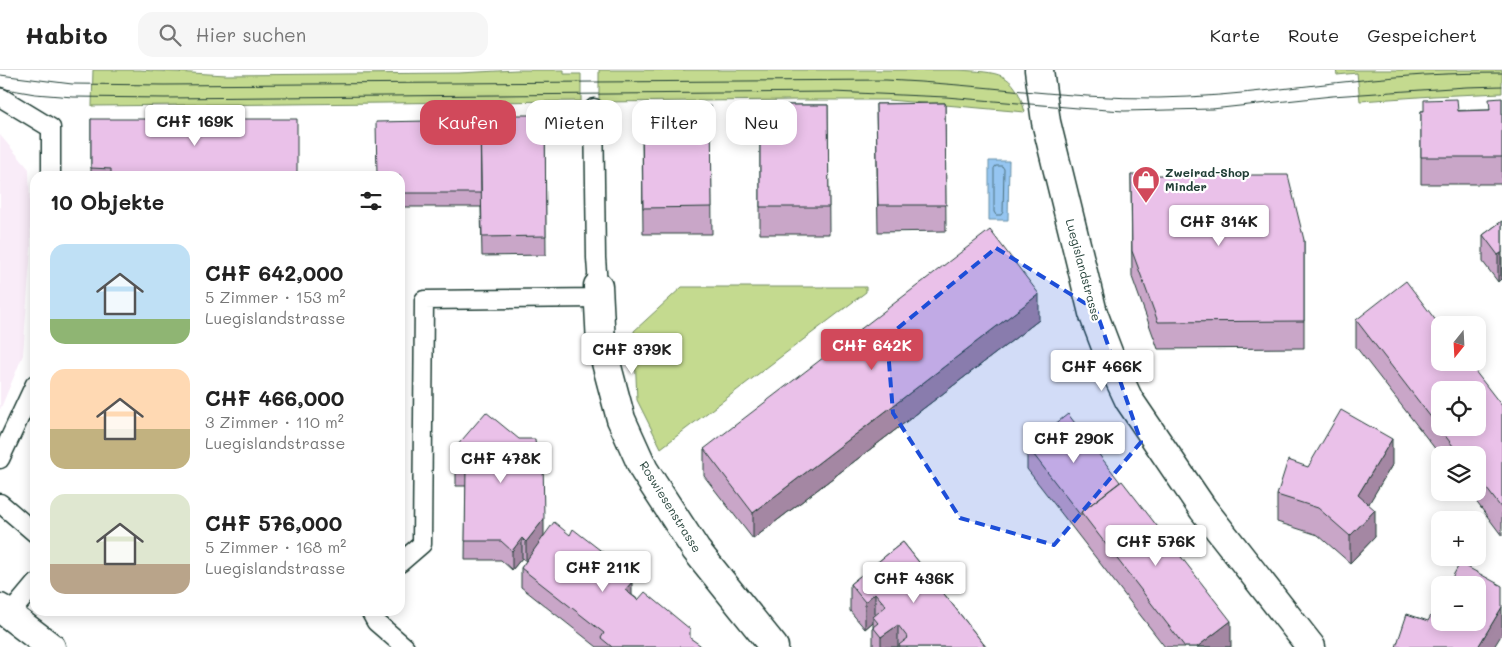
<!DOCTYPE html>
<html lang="de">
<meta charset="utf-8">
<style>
:root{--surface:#fff;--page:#f6f6f6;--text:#222;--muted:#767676;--line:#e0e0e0;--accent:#d1495b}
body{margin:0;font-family:Mali,sans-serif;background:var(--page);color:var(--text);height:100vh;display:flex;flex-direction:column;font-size:19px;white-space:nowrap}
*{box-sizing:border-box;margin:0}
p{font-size:16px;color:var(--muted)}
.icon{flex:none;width:28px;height:28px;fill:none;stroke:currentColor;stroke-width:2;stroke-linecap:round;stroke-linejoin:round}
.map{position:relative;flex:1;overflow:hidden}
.details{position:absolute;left:30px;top:101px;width:375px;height:445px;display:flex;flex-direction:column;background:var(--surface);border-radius:15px;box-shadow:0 2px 12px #0003}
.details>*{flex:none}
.top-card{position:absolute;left:420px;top:30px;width:475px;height:45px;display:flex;gap:10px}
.needle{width:32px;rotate:198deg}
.tools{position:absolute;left:1431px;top:246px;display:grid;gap:10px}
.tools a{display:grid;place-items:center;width:55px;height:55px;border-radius:10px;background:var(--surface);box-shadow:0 2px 12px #0003;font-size:25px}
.price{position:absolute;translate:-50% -42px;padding:0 11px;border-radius:5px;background:#fff;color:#222;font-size:16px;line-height:32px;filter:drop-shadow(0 1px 2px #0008)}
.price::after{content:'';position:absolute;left:50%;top:30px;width:15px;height:11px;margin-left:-8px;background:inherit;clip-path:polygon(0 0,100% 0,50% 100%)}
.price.selected{background:var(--accent);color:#fff}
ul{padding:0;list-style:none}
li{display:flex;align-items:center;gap:15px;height:125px;padding:0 20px}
li span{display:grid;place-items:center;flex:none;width:140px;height:100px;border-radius:15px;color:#555}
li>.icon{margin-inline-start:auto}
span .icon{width:60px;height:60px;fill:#fffc;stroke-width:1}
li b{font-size:21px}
h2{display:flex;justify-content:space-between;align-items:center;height:60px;padding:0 20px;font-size:21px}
.chip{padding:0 18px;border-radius:15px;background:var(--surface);box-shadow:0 2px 12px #0003;font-size:18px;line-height:45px}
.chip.selected{background:var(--accent);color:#fff}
header{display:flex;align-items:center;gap:30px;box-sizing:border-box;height:70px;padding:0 25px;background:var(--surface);border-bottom:1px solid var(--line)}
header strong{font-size:24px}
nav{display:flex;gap:28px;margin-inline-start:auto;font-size:18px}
.search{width:350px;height:45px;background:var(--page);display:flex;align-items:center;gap:12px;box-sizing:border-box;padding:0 18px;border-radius:15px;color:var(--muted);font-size:19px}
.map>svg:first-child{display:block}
.built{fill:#f9ecf8}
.green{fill:#c4da8f;stroke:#728c62}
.water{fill:#95c5f1;stroke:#668fa5}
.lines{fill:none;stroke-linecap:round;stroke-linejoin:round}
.shore{stroke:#4e7380;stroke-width:1}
.lane-casing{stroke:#1f3d34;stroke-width:21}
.street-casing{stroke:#1f3d34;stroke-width:31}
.secondary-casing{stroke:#1f3d34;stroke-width:31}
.lane{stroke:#fff;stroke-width:18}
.street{stroke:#fff;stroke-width:28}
.secondary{stroke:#fff;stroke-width:28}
.tram{stroke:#1f3d34;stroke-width:1}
.wall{fill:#c9a6c8;stroke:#1f3d34}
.shaded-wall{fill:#a487a3;stroke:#1f3d34}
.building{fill:#eac1e9;stroke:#1f3d34;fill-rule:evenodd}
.marked{fill:#1d4ed8;fill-opacity:0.2;stroke:#1d4ed8;stroke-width:4;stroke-dasharray:10 6;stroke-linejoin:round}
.labels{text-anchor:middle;stroke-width:4.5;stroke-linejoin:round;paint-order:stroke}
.poi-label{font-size:12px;font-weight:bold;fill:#1f3d34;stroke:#fff;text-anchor:start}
.street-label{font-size:12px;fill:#1f3d34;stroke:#fff}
</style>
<header>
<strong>Habito</strong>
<div class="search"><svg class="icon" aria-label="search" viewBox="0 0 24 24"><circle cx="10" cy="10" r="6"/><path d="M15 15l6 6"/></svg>Hier suchen</div>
<nav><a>Karte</a><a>Route</a><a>Gespeichert</a></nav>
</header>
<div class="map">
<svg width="1502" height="577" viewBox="0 0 1502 577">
<rect width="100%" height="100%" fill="#fff"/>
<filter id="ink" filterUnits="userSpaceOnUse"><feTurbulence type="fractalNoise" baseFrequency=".02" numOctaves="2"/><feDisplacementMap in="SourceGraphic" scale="10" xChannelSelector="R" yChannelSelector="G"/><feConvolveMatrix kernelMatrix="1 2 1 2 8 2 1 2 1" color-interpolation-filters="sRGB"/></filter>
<g filter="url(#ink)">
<path class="built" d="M 0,65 L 29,99 L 31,177 L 23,285 L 0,340 Z"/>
<path class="green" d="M 93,0 L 139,0 L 226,5 L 459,3 L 517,0 L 564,0 L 564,4 L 581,4 L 581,31 L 92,36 Z
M 599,0 L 959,0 C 998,3 1014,0 1025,42 L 888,30 L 797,30 L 599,32 Z
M 1336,0 L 1502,0 L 1502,23 L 1433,26 L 1360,31 L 1357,3 L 1337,5 Z
M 682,217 L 866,217 L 866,222 L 661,378 L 637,330 L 634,261 Z"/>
<path class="water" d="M 989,91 L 1009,91 L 1008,150 L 989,150 Z"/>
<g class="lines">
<path class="shore" d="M 996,96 L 1002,96 L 1004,99 L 1003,142 L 1001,145 L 996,145 L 994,142 L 994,99 Z"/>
<defs>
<path id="lane" d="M 0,27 L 51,58 L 51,106
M 594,38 L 596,188 L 598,216
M 0,389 L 35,314
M 0,433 L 35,463
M 400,493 L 422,474 L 424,230 L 599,228
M 370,541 L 376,552 L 405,577
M 9,545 L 35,514"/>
<path id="street" d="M 1039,0 L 1046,52 L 1093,243 L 1114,298 L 1129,330 L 1203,439 L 1311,577
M 598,216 L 601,274 L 621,349 L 644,400 L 696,480 L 774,577"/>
<path id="secondary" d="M 0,538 L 51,577"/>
</defs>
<use href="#lane" class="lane-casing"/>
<use href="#street" class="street-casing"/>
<use href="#secondary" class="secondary-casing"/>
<use href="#lane" class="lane"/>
<use href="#street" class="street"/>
<use href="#secondary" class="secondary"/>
<path class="tram" d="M 0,5 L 72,14 L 164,15 L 886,10 C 977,14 1067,29 1158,28 C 1238,27 1317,13 1396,7 C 1431,4 1467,3 1502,3
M 0,18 L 35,24 L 73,27 L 165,28 L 833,22 L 946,27 L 1078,38 L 1124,41 L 1212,39 L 1332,26 L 1466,17 L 1502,16"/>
</g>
<path class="wall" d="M 1502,28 L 1502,114 L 1421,114 L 1421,41 L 1489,40 Z
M 945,33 L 946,161 L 878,162 L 876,34 Z
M 760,35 L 828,35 L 829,164 L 760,164 Z
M 711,36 L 712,164 L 643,164 L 642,64 Z
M 545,45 L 546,185 L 482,186 L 481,137 L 400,137 L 400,106 Z
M 91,49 L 297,106 L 91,106 Z
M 1131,105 L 1304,170 L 1304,278 L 1158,279 L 1132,207 Z
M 1502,151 L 1502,210 L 1501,209 L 1498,212 L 1483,192 L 1483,165 Z
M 1039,250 L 753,469 L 704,406 L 704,379 Z
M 1356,250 L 1502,336 L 1502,466 L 1469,422 L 1478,422 L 1478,385 L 1440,385 L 1356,277 Z
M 1027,376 L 1231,577 L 1165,577 L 1027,399 Z
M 456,377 L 544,467 L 619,503 L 632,525 L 690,568 L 700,577 L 597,577 L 521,517 L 521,498 L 526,491 L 522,488 L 512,500 L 501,490 L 465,490 L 466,416 L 456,416 Z
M 1392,395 L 1368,434 L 1375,467 L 1350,493 L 1318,465 L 1277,452 L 1277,425 L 1308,397 Z
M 903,472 L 986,577 L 873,577 L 873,552 L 865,559 L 850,541 L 850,514 Z"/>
<path class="shaded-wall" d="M 1501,183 L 1501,209 L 1498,212 L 1498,185 Z
M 1039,224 L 1039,250 L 753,469 L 753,443 Z
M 1392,369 L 1392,395 L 1358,452 L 1358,425 Z
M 1375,440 L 1375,467 L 1350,493 L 1350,466 Z
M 544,449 L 544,468 L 526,491 L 526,472 Z
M 522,468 L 522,488 L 512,500 L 512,481 Z
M 632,512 L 632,531 L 625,520 Z
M 875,523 L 875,549 L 873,547 L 873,552 L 865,559 L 865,532 Z
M 1502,537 L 1502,564 L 1494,577 L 1478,577 Z
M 1231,551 L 1231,577 L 1197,577 Z
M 898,555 L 898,577 L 881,577 L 881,567 Z"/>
<path class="building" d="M 1502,28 L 1502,87 L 1421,87 L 1421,41 L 1424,41 L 1424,30 L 1457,29 L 1458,41 L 1490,40 L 1489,29 Z
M 945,33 L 946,135 L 878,135 L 876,34 Z
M 760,35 L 828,35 L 829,137 L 760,137 Z
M 711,36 L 712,137 L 643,138 L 642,37 Z
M 480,45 L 545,45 L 546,166 L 482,167 Z
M 91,49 L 297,49 L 297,106 L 111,106 L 111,99 L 91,98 Z
M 480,50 L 481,123 L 400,123 L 400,106 L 377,106 L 376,52 Z
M 1131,105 L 1288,105 L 1304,170 L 1304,251 L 1158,252 L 1132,181 Z
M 1502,151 L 1502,183 L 1501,183 L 1498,185 L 1483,165 Z
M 990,160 L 1039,224 L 753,443 L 704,379 Z
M 1406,211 L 1440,256 L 1440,292 L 1468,292 L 1502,336 L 1502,439 L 1478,407 L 1478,385 L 1460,385 L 1356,250 ZM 1440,320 L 1478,320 L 1478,358 L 1440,358 Z
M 1341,340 L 1392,369 L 1358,425 L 1375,440 L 1350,466 L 1318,438 L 1277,425 L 1288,390 L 1308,397 Z
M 486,342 L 519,369 L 535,369 L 536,381 L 543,387 L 544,449 L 526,472 L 522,468 L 512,481 L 501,471 L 465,471 L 466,397 L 456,397 L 456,377 Z
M 1068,344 L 1120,412 L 1081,442 L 1081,446 L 1027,376 Z
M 1122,411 L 1231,551 L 1197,577 L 1185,577 L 1081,442 Z
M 554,452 L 570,465 L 573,459 L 618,494 L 619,503 L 632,512 L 625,520 L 638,530 L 645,522 L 690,559 L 690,568 L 700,575 L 698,577 L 612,577 L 601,568 L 604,563 L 521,498 Z
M 903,472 L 986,577 L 900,577 L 899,575 L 908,568 L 898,555 L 881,567 L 873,557 L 878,553 L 873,547 L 886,536 L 875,523 L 865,532 L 850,514 Z
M 1460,493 L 1502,516 L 1502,537 L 1478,577 L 1396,577 L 1407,544 L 1428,551 L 1440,529 L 1440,552 L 1478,552 L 1478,515 L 1448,515 Z"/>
</g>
<path class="marked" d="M 996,178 L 1096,240 L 1141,372 L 1054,475 L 960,448 L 893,343 L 887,267 Z"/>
<defs>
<symbol id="shop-pin" viewBox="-11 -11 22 30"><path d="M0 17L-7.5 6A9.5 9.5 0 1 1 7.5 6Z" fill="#d1495b" stroke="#fff"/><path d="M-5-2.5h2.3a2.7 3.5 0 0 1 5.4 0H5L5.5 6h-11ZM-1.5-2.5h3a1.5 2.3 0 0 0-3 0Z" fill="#fff"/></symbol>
</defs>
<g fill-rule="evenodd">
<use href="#shop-pin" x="1130" y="94" width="32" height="43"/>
</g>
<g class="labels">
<g class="poi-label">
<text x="1165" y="107">Zweirad-Shop<tspan x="1165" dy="14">Minder</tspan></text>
</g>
<g class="street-label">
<text transform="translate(1083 200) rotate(75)" y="4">Luegislandstrasse</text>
<text transform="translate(670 437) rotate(58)" y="4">Roswiesenstrasse</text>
</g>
</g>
</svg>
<div class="tools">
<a><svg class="needle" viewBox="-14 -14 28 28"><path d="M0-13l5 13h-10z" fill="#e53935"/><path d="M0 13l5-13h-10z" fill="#767676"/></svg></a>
<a><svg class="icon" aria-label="locate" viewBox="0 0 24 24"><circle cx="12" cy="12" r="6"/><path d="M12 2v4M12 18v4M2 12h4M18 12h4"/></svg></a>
<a><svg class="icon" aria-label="layers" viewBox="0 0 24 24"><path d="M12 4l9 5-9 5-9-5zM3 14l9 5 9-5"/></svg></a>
<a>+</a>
<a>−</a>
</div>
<b class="price" style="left:195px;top:77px">CHF 169K</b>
<b class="price" style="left:1219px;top:177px">CHF 314K</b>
<b class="price selected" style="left:872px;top:301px">CHF 642K</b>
<b class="price" style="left:632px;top:305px">CHF 379K</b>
<b class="price" style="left:1102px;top:322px">CHF 466K</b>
<b class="price" style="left:1074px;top:394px">CHF 290K</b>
<b class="price" style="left:501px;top:414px">CHF 478K</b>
<b class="price" style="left:1156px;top:497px">CHF 576K</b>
<b class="price" style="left:603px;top:523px">CHF 211K</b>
<b class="price" style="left:914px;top:534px">CHF 436K</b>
<div class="top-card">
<a class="chip selected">Kaufen</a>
<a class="chip">Mieten</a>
<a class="chip">Filter</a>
<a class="chip">Neu</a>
</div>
<section class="details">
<h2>10 Objekte<svg class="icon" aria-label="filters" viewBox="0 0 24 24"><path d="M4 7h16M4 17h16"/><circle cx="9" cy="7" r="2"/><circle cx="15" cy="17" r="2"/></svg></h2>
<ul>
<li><span style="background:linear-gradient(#bfe0f5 75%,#8fb573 0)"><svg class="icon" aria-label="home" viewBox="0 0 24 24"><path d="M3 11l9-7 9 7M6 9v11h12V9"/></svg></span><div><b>CHF 642,000</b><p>5 Zimmer · 153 m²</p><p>Luegislandstrasse</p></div></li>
<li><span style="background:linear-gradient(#ffd9b3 60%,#c2b280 0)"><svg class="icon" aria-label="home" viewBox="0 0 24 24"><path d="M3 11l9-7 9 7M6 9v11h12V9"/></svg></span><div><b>CHF 466,000</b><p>3 Zimmer · 110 m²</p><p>Luegislandstrasse</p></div></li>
<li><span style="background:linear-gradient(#dfe7d0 70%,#b9a48a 0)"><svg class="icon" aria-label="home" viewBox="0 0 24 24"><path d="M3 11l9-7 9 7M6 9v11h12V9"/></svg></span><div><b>CHF 576,000</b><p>5 Zimmer · 168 m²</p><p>Luegislandstrasse</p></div></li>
</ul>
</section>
</div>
